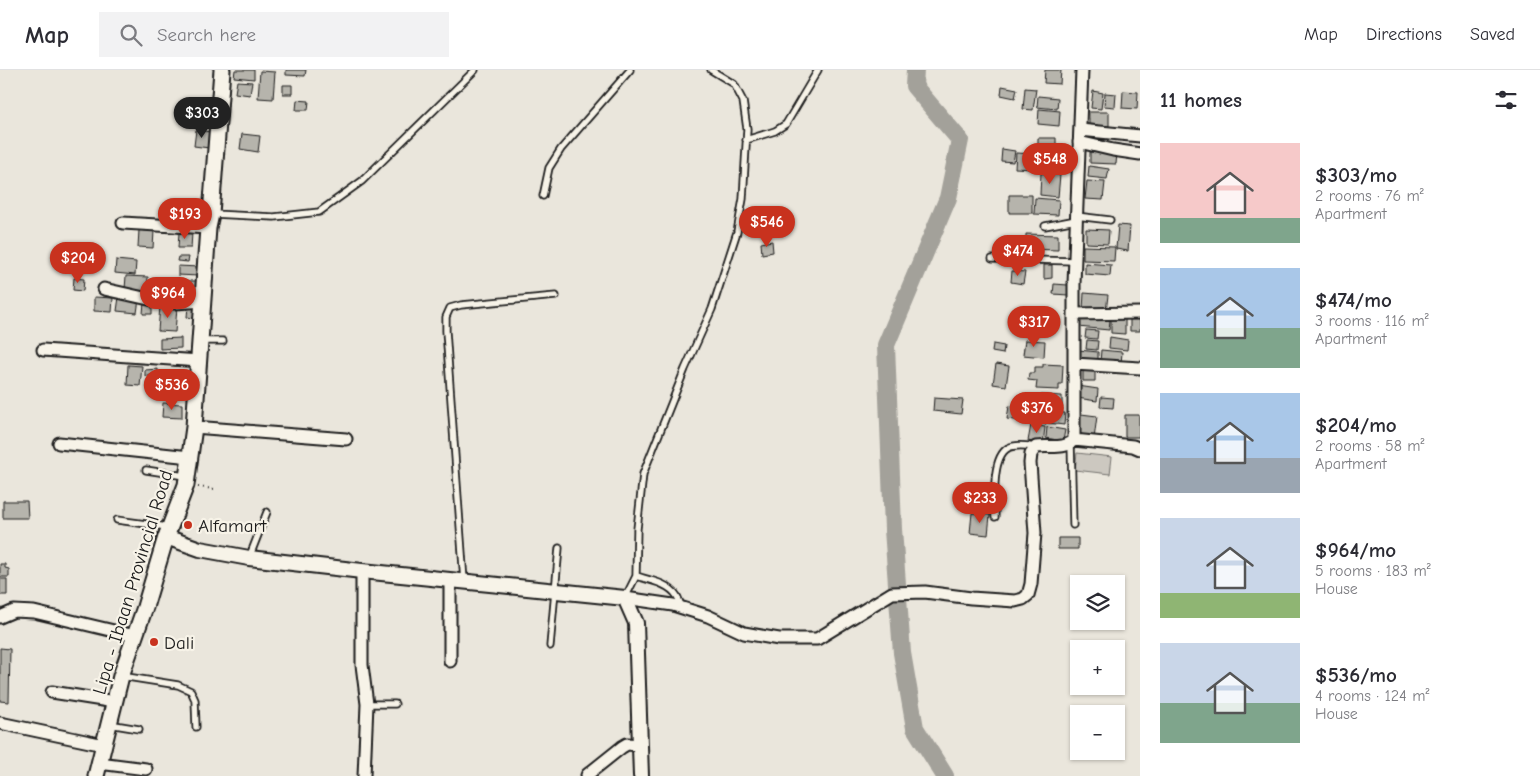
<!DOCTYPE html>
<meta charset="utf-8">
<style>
:root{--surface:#fff;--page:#f2f2f3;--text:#2b2b33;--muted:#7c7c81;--line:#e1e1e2;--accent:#c8321e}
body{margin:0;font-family:"Comic Neue",sans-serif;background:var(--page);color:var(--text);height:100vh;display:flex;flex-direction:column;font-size:19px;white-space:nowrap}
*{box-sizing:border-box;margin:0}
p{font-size:16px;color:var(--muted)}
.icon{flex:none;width:28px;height:28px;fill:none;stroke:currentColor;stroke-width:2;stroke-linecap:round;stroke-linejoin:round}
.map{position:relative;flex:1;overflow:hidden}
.sheet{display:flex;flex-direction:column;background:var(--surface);width:400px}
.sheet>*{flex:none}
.controls{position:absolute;left:1070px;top:505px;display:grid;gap:10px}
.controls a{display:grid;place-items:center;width:55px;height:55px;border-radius:0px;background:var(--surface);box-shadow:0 1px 4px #0004;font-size:25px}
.price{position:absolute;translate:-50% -42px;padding:0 11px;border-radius:18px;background:var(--accent);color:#fff;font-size:16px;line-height:32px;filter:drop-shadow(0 1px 2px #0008)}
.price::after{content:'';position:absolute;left:50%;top:30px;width:15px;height:11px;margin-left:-8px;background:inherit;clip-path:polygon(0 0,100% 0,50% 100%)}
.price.active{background:#222;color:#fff}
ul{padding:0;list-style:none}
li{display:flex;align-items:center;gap:15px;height:125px;padding:0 20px}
li span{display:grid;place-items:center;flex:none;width:140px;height:100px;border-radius:0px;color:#555}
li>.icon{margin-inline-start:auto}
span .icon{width:60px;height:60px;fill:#fffc;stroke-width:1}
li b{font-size:21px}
h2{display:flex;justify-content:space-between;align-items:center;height:60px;padding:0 20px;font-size:21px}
header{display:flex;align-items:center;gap:30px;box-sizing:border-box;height:70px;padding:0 25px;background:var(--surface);border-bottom:1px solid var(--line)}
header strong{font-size:24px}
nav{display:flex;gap:28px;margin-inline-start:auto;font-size:18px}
.search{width:350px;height:45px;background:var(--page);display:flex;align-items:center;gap:12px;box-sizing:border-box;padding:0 18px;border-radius:0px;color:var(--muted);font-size:19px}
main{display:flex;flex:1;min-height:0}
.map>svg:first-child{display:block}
.green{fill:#ccc8c0;stroke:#74726e}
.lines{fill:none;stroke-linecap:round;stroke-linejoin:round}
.river{stroke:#a3a19a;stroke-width:18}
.building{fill:#b6b4ac;stroke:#1c1c1c}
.service-casing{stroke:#1c1c1c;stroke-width:9}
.minor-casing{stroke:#1c1c1c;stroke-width:15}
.tertiary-casing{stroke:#1c1c1c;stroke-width:18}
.secondary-casing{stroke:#1c1c1c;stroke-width:19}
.path{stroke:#1c1c1c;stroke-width:2;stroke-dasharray:1 4;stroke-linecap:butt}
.service{stroke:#f7f3e8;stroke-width:5.5}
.minor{stroke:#f7f3e8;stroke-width:11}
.tertiary{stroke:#f7f3e8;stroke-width:14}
.secondary{stroke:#f7f3e8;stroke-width:15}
.poi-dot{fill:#c8321e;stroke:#f7f3e8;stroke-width:2}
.labels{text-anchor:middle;stroke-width:4.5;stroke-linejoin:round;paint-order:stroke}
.poi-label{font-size:19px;fill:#1c1c1c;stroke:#f7f3e8;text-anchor:start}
.street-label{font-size:19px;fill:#1c1c1c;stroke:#f7f3e8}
</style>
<header>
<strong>Map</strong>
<div class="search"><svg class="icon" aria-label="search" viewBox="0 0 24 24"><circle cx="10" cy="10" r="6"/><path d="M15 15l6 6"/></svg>Search here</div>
<nav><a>Map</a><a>Directions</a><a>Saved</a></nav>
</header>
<main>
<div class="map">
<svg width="1140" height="706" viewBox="0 0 1140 706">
<rect width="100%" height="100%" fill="#eae6dc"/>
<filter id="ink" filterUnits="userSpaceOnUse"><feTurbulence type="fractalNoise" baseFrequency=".02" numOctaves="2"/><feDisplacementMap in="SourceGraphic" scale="10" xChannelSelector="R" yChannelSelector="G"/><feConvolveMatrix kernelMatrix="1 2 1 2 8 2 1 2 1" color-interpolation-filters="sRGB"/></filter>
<g filter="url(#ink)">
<path class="green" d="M 1077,383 L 1112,387 L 1110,404 L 1075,400 Z"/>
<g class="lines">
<path class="river" d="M 915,0 L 914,16 L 960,70 L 948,128 L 886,275 L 893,459 L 902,583 L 915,658 L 945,706"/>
</g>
<path class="building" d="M 235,0 L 254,0 L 254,9 L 234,7 Z
M 286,0 L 306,0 L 305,6 L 286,5 Z
M 1045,0 L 1061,0 L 1060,14 L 1044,13 Z
M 260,1 L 275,2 L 273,29 L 258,28 Z
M 237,11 L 252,12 L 250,25 L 235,23 Z
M 283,15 L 292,15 L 292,24 L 283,24 Z
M 1002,16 L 1017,19 L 1015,28 L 1001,25 Z
M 1025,18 L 1036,19 L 1033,40 L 1023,39 Z
M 1093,21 L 1103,23 L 1101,39 L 1091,38 Z
M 1123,21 L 1138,22 L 1137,39 L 1122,38 Z
M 1105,23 L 1116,24 L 1115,37 L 1104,36 Z
M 1038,26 L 1058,28 L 1057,39 L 1037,37 Z
M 297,30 L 309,31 L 308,40 L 296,40 Z
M 1039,39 L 1060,41 L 1059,56 L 1038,54 Z
M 1089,42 L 1109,42 L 1109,56 L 1089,56 Z
M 196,60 L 211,62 L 209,78 L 194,76 Z
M 242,64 L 260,66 L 258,82 L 240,79 Z
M 1038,68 L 1056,68 L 1056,88 L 1038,88 Z
M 1002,79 L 1015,81 L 1013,92 L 1001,91 Z
M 1090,82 L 1117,83 L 1116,94 L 1090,93 Z
M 1016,83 L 1034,84 L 1033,99 L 1015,98 Z
M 1063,88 L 1071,88 L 1070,102 L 1062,101 Z
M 1037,91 L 1062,92 L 1061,101 L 1036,100 Z
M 1089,96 L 1109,99 L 1107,109 L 1088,107 Z
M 1041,103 L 1060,105 L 1058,127 L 1040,125 Z
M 1087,111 L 1105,112 L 1103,130 L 1085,129 Z
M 1009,125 L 1032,125 L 1032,143 L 1009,143 Z
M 1035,128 L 1059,130 L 1058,145 L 1034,144 Z
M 1118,155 L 1130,156 L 1128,181 L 1116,179 Z
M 1086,159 L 1109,160 L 1108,174 L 1086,173 Z
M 139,160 L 154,161 L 153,178 L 138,177 Z
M 179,162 L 192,163 L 191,178 L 178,178 Z
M 1026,164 L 1058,165 L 1058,180 L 1026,179 Z
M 772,171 L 773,182 L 762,184 L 761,173 Z
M 1083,176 L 1115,177 L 1114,191 L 1083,190 Z
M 178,187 L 189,187 L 188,192 L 177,191 Z
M 116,190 L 136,192 L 135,205 L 115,203 Z
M 1085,193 L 1111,195 L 1110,206 L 1085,204 Z
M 1044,195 L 1052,195 L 1052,208 L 1044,209 Z
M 178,196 L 199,197 L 198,206 L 178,205 Z
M 1012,201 L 1025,202 L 1023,214 L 1011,212 Z
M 126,206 L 148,207 L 147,221 L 125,219 Z
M 74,208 L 84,209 L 83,221 L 73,220 Z
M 185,211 L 202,211 L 202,226 L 185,225 Z
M 161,212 L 179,213 L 179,226 L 161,225 Z
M 1054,214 L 1068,215 L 1068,225 L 1053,224 Z
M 1084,223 L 1108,225 L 1106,242 L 1083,240 Z
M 94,227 L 113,228 L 112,242 L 94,241 Z
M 119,227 L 139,229 L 137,243 L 117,241 Z
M 144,232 L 152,233 L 152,244 L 143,244 Z
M 160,236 L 177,237 L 175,262 L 158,261 Z
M 188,236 L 200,237 L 199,249 L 187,247 Z
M 1130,246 L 1140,246 L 1140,261 L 1130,261 Z
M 1078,247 L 1110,250 L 1109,260 L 1078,257 Z
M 1111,248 L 1125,248 L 1125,264 L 1111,263 Z
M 1086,260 L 1098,261 L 1097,269 L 1085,268 Z
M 1110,267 L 1128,270 L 1127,280 L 1109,278 Z
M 181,268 L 181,278 L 160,279 L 160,269 Z
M 1025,270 L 1045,271 L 1044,287 L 1023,285 Z
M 1087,270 L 1098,271 L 1097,280 L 1086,279 Z
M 993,274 L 1004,276 L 1003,284 L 992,282 Z
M 1078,280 L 1098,282 L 1098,291 L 1078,289 Z
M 1101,280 L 1122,282 L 1121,294 L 1100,292 Z
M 996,294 L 1009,296 L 1006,316 L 993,314 Z
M 1043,294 L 1063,295 L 1062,314 L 1059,314 L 1059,320 L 1036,319 L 1037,311 L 1028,310 L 1029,303 L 1035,303 L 1035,297 L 1043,297 Z
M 128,295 L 142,296 L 140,316 L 127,315 Z
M 158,299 L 158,306 L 145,306 L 145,300 Z
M 1083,299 L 1095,299 L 1095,311 L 1083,311 Z
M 160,306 L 179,306 L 179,321 L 160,322 Z
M 1078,316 L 1098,319 L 1097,331 L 1077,328 Z
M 1041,325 L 1062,326 L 1062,337 L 1041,336 Z
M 1101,327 L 1114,328 L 1113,338 L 1100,337 Z
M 934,328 L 963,330 L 961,344 L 933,341 Z
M 163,333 L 182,334 L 182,348 L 162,347 Z
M 1009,336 L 1048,341 L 1046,354 L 1007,349 Z
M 1049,342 L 1065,343 L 1064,355 L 1048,353 Z
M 1081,344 L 1097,346 L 1094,369 L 1078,367 Z
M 1125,345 L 1139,345 L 1139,367 L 1125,367 Z
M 1031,355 L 1045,357 L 1043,374 L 1028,371 Z
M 1047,357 L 1065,360 L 1063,371 L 1046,368 Z
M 3,431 L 27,431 L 28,448 L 3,448 Z
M 972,443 L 990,445 L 988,465 L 970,463 Z
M 1058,468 L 1078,468 L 1078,479 L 1058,479 Z
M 0,494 L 5,494 L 5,498 L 9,499 L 9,507 L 0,507 Z
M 0,509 L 7,509 L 7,525 L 0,525 Z
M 0,578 L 10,579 L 9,632 L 0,631 Z"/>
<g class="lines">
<defs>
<path id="service" d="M 746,70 L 775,61 L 786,54 L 818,0
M 543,126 L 549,98 L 561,79 L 630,0
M 213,144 L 274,147 L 319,142 L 362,111 L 475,0
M 1076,146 L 1110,150
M 1045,156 L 1076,150
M 992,189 L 1075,191
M 201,271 L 223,271
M 1071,373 L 1073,455
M 146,400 L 185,406
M 995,447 C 995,430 991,388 1008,378 C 1016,374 1027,376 1036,377
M 117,450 L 168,457
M 249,488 L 267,442
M 636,506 C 649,510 669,513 677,526 C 679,529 680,534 682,538
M 464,511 L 446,261 L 446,247 L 450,238 L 461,235 L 556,226
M 625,528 L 636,506 L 637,459 L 643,404 L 685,299 L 712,239 L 737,162 L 743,129 L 747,59 L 743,31 L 734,14 L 711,0
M 550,576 L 559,478
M 121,606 L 178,615 L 191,621 L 195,630 L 196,657
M 367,634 L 395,634
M 109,654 L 139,659"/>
<path id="minor" d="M 1080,60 L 1140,66
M 1079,72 L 1113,80 L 1140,84
M 123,153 L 208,158
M 104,219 L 153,230 L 175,233 L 204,231
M 1074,244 L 1140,243
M 43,280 L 199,291
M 1074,294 L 1140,298
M 194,357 L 346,369
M 1074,370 L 1074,214 L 1082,0
M 59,373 L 190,387
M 362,501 L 362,595 L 367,634 L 364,706
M 625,528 L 673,535 L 708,546 L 744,563 L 779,569 L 817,569 L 892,523 L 925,522 L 971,528 L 1015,531 L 1023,529 L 1028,525 L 1031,514 L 1035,463 L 1030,393 L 1031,384 L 1036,377 C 1048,375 1065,380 1074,370 L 1133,376 L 1140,379
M 0,547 L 14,541 L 34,542 L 135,566
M 450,591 L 450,510
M 52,622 L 115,632
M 0,653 L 104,675
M 99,693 L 146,699
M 587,705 L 622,677 L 627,674 L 640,675"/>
<path id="tertiary" d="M 166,467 L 200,479 L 249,488 L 362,501 L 625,528 L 636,553 L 641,706"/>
<path id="secondary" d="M 96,706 L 121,606 L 145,537 L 166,467 L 186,415 L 194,357 L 208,158 L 211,144 L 222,0"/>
</defs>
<use href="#service" class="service-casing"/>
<use href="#minor" class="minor-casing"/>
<use href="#tertiary" class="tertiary-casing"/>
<use href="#secondary" class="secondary-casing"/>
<path class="path" d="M 198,417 L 214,419"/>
<use href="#service" class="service"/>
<use href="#minor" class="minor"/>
<use href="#tertiary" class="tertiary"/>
<use href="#secondary" class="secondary"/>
</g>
</g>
<g class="poi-dot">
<circle cx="188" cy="455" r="5"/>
<circle cx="154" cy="572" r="5"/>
</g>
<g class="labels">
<g class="poi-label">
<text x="198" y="462">Alfamart</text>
<text x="164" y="579">Dali</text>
</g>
<g class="street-label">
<text transform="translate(132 512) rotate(-73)" y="7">Lipa - Ibaan Provincial Road</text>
</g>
</g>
</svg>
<div class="controls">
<a><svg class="icon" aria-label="layers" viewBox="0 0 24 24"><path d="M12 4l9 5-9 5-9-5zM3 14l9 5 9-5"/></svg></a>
<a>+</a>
<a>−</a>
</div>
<b class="price active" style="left:202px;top:69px">$303</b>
<b class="price" style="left:1050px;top:115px">$548</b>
<b class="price" style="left:185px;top:170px">$193</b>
<b class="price" style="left:767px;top:178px">$546</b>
<b class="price" style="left:1018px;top:207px">$474</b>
<b class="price" style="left:78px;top:214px">$204</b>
<b class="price" style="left:168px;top:249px">$964</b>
<b class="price" style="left:1034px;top:278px">$317</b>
<b class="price" style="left:172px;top:341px">$536</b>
<b class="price" style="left:1037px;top:364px">$376</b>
<b class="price" style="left:980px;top:454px">$233</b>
</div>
<section class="sheet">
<h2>11 homes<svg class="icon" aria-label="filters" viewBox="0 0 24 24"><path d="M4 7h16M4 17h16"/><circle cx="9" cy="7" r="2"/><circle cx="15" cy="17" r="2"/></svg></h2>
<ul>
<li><span style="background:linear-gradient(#f6c9c9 75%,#7fa58c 0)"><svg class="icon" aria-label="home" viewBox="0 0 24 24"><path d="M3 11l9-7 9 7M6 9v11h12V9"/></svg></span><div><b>$303/mo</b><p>2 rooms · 76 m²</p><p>Apartment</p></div></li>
<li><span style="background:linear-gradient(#a9c7e8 60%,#7fa58c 0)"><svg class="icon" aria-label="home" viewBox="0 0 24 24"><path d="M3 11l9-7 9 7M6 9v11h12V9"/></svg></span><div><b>$474/mo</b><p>3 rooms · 116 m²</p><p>Apartment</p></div></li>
<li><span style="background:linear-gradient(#a9c7e8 65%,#9aa5b1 0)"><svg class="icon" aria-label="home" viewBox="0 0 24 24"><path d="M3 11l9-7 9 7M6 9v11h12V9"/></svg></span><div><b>$204/mo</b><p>2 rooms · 58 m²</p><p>Apartment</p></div></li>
<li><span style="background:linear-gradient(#c9d6e8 75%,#8fb573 0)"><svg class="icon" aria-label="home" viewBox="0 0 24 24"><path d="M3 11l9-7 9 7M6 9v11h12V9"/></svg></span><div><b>$964/mo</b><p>5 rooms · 183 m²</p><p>House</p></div></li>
<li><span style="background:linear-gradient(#c9d6e8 60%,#7fa58c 0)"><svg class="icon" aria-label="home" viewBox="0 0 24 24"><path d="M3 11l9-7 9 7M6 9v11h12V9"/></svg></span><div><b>$536/mo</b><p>4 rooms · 124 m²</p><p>House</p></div></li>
</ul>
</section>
</main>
